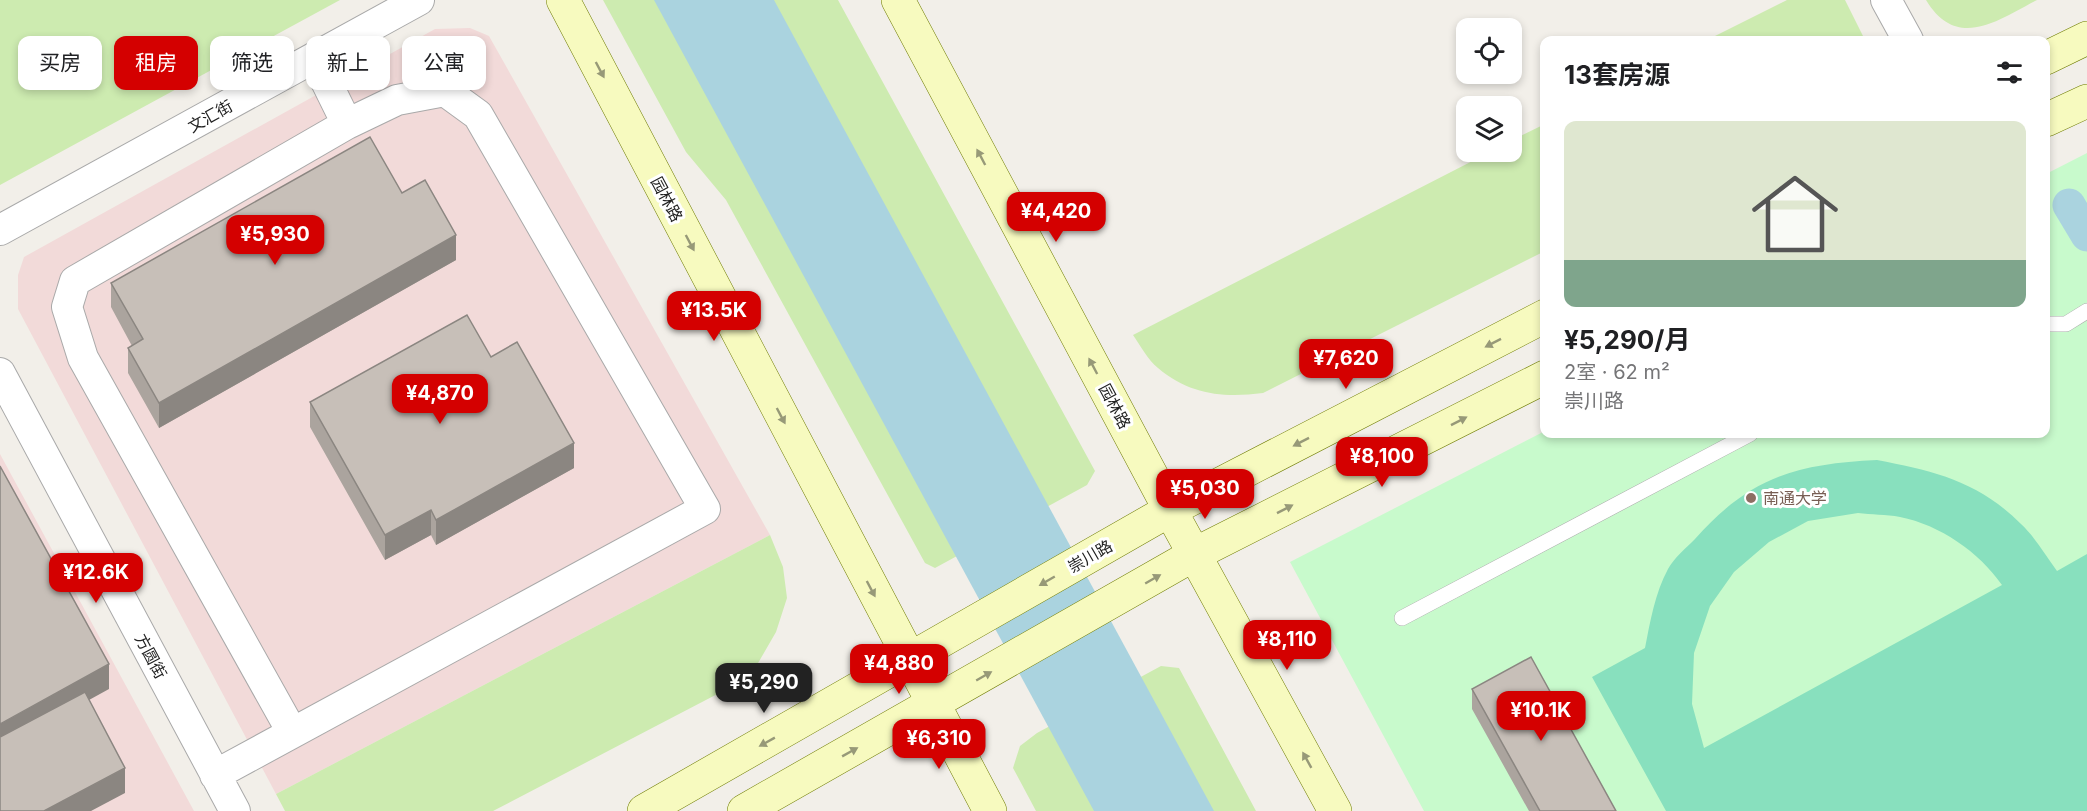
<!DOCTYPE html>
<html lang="zh">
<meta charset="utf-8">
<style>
:root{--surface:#fff;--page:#f6f6f6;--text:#202124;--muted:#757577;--line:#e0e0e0;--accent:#d40000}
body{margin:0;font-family:Inter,"Noto Sans SC",sans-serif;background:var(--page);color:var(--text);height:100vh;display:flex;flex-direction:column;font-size:22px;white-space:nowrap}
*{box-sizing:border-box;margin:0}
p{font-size:20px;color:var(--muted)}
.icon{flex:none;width:33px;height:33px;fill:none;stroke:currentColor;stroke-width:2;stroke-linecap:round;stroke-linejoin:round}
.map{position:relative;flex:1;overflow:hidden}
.details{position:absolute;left:1540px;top:36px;width:510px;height:402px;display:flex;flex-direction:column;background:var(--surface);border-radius:12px;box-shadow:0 3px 9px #0003}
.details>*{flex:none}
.top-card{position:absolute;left:18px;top:36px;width:570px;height:54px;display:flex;gap:12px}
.fabs{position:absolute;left:1456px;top:18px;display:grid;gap:12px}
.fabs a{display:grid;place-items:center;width:66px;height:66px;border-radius:12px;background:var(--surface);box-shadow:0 3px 9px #0003;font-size:30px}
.price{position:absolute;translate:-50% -51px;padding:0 14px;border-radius:12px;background:var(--accent);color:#fff;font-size:20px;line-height:39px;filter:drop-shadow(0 2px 3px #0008)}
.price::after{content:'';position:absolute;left:50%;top:36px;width:18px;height:14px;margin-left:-9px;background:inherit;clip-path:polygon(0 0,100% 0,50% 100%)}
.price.on{background:#222;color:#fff}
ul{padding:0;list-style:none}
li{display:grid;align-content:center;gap:12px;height:318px;padding:0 24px}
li+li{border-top:2px solid var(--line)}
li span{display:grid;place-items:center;height:186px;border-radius:12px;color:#555}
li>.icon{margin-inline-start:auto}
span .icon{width:108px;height:108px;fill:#fffc;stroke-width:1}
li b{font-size:26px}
h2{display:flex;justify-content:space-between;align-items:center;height:72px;padding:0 24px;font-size:26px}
.pill{padding:0 21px;border-radius:12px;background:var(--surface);box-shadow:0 3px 9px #0003;font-size:21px;line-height:54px}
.pill.on{background:var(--accent);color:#fff}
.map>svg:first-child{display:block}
.commercial{fill:#f2dad9}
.grass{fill:#cdebb0}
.park{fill:#c8facc}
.pitch{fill:#88e0be;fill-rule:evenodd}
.water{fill:#aad3df}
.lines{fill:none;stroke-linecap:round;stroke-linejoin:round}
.canal{stroke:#aad3df;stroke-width:33}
.service-casing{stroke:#a9a9a9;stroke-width:16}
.minor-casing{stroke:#a9a9a9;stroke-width:32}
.secondary-casing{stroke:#707d05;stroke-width:34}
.service{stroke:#fff;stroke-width:15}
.minor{stroke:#fff;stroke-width:30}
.secondary{stroke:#f7fabf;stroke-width:33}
.wall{fill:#aba49e}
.shaded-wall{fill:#8b8681}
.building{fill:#c7bfb8;stroke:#8b8681;stroke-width:1.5}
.oneway{fill:#979978}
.education-dot{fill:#8d6e63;stroke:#fff;stroke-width:2}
.labels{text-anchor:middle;stroke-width:6;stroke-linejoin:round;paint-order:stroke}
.street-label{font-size:16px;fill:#222;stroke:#fff}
.education-label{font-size:16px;fill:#785e54;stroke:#fff;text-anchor:start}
</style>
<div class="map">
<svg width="2087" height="811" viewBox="0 0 2087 811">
<rect width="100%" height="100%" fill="#f2efe9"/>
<path class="commercial" d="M 470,28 L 489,36 L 770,535 L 276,794 L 18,309 L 18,275 L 24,257 L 435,29 Z
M 0,454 L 194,811 L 0,811 Z"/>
<path class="grass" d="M 0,0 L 340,0 L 0,185 Z
M 603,0 L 838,0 L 1095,471 L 1087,485 L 935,568 L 925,563 L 726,200 L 686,152 Z
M 1787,0 L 1845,0 L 1865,40 L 1707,40 Z
M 1926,0 L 2037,0 C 1997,21 1957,51 1926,0 Z
M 1545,124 L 1545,251 L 1263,393 C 1224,398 1190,395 1158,368 C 1148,360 1140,345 1133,335 L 1490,152 L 1512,152 L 1512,140 Z
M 770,535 L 783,567 L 787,598 L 776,632 L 750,677 L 493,811 L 285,811 L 276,794 Z
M 1161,666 L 1179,668 L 1256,811 L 1036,811 L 1013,768 L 1020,746 L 1037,733 Z"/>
<path class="park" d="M 2087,153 L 2087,811 L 1424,811 L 1290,562 L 1545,431 L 1545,434 L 2046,434 L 2046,174 Z"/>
<path class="pitch" d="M 1877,460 C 1934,471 1978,481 2021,524 C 2035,537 2046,556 2057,571 L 2087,554 L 2087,811 L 1666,811 L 1592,677 L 1645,648 C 1650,622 1655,593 1668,569 C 1674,558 1686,548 1695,539 C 1750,477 1796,464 1877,460 ZM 1858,513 C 1871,515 1886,514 1900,517 C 1940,525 1979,552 2002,585 L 1704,748 L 1692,704 L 1694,653 L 1710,606 L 1734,572 L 1769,542 L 1808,521 Z"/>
<path class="water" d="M 654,0 L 774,0 L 1214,811 L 1094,811 Z"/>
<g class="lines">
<path class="canal" d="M 2069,205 L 2087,235"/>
<defs>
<path id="service" d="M 2046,324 L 2066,324 L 2087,311
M 1402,618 L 1750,434"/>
<path id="minor" d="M 1886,0 L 1908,40
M 315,59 L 347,124
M 0,230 L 419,0
M 0,373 L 235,811
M 215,775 L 705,509 L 478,115 L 445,91 L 397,100 L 347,124 L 75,281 L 67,307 L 83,358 L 292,732"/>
<path id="secondary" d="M 563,0 L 990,811
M 898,0 L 1170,510 L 1335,811
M 2046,58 L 2087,38
M 2046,120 L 2087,101
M 644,811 L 1170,510 L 1545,316
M 744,811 L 1195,554 L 1545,377"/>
</defs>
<use href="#service" class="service-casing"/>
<use href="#minor" class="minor-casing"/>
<use href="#secondary" class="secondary-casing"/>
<use href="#service" class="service"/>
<use href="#minor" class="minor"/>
<use href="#secondary" class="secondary"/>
</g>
<path class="wall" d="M 402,193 L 456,260 L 159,428 L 128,373 L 128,348 L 132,346 L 111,307 L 111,283 Z
M 491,357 L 574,468 L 436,545 L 431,535 L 385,560 L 310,427 L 310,402 Z
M 1472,689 L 1616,811 L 1529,811 L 1472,709 Z"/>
<path class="shaded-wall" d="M 456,235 L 456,260 L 159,428 L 159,403 Z
M 574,443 L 574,468 L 436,545 L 436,520 Z
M 431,510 L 431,535 L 385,560 L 385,535 Z
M 109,664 L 109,689 L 0,749 L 0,724 Z
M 125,768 L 125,793 L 91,811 L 44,811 Z"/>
<path class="building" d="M 370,137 L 402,193 L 425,180 L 456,235 L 159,403 L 128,348 L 143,339 L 111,283 Z
M 467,315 L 491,357 L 517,342 L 574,443 L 436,520 L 431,510 L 385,535 L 310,402 Z
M 0,466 L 109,664 L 0,724 Z
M 1531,657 L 1616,811 L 1540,811 L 1472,689 Z
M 85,692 L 125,768 L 44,811 L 0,811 L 0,737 Z"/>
<defs><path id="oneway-solid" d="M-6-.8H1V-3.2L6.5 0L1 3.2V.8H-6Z" transform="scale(1.5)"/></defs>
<g class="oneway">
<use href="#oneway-solid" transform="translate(600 70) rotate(62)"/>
<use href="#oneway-solid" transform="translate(981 157) rotate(-118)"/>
<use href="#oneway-solid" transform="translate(690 243) rotate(62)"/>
<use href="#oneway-solid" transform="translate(1493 343) rotate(153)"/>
<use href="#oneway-solid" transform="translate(1093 366) rotate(-118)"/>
<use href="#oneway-solid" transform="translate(781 416) rotate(62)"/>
<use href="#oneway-solid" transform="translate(1459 421) rotate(-27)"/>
<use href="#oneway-solid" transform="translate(1301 442) rotate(153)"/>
<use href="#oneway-solid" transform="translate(1285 509) rotate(-27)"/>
<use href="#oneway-solid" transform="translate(1153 579) rotate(-30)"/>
<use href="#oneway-solid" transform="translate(1047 581) rotate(150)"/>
<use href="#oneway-solid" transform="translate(871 589) rotate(62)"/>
<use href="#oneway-solid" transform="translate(984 676) rotate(-30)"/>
<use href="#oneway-solid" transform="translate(767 742) rotate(151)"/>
<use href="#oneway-solid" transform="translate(850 752) rotate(-29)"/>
<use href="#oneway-solid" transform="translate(1307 760) rotate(-119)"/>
</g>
<circle class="education-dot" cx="1751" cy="498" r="6"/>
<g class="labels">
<g class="street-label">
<text transform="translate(210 116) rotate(-29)" y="6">文汇街</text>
<text transform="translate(667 199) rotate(62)" y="6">园林路</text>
<text transform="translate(1115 406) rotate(62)" y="6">园林路</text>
<text transform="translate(1090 556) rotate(-30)" y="6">崇川路</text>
<text transform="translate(151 656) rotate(62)" y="6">方圆街</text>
</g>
<g class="education-label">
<text x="1763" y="504">南通大学</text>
</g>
</g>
</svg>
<div class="fabs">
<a><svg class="icon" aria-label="locate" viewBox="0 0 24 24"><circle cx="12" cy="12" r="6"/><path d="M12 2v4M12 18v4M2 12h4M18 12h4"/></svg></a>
<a><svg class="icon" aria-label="layers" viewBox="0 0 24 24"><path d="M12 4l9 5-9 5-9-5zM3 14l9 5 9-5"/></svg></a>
</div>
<b class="price" style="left:1056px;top:243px">¥4,420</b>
<b class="price" style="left:275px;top:266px">¥5,930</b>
<b class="price" style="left:714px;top:342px">¥13.5K</b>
<b class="price" style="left:1346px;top:390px">¥7,620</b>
<b class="price" style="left:440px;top:425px">¥4,870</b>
<b class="price" style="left:1382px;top:488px">¥8,100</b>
<b class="price" style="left:1205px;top:520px">¥5,030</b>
<b class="price" style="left:96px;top:604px">¥12.6K</b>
<b class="price" style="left:1287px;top:671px">¥8,110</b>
<b class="price" style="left:899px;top:695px">¥4,880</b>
<b class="price on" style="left:764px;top:714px">¥5,290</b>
<b class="price" style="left:1541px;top:742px">¥10.1K</b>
<b class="price" style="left:939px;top:770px">¥6,310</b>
<div class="top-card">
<a class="pill">买房</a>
<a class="pill on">租房</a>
<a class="pill">筛选</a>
<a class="pill">新上</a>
<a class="pill">公寓</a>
</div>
<section class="details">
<h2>13套房源<svg class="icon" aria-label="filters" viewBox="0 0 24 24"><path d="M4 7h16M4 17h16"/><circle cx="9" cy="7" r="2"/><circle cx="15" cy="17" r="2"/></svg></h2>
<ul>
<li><span style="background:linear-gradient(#dfe7d0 75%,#7fa58c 0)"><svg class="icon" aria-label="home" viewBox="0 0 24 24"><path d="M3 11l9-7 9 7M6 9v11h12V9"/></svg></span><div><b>¥5,290/月</b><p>2室 · 62 m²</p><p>崇川路</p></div></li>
</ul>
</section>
</div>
